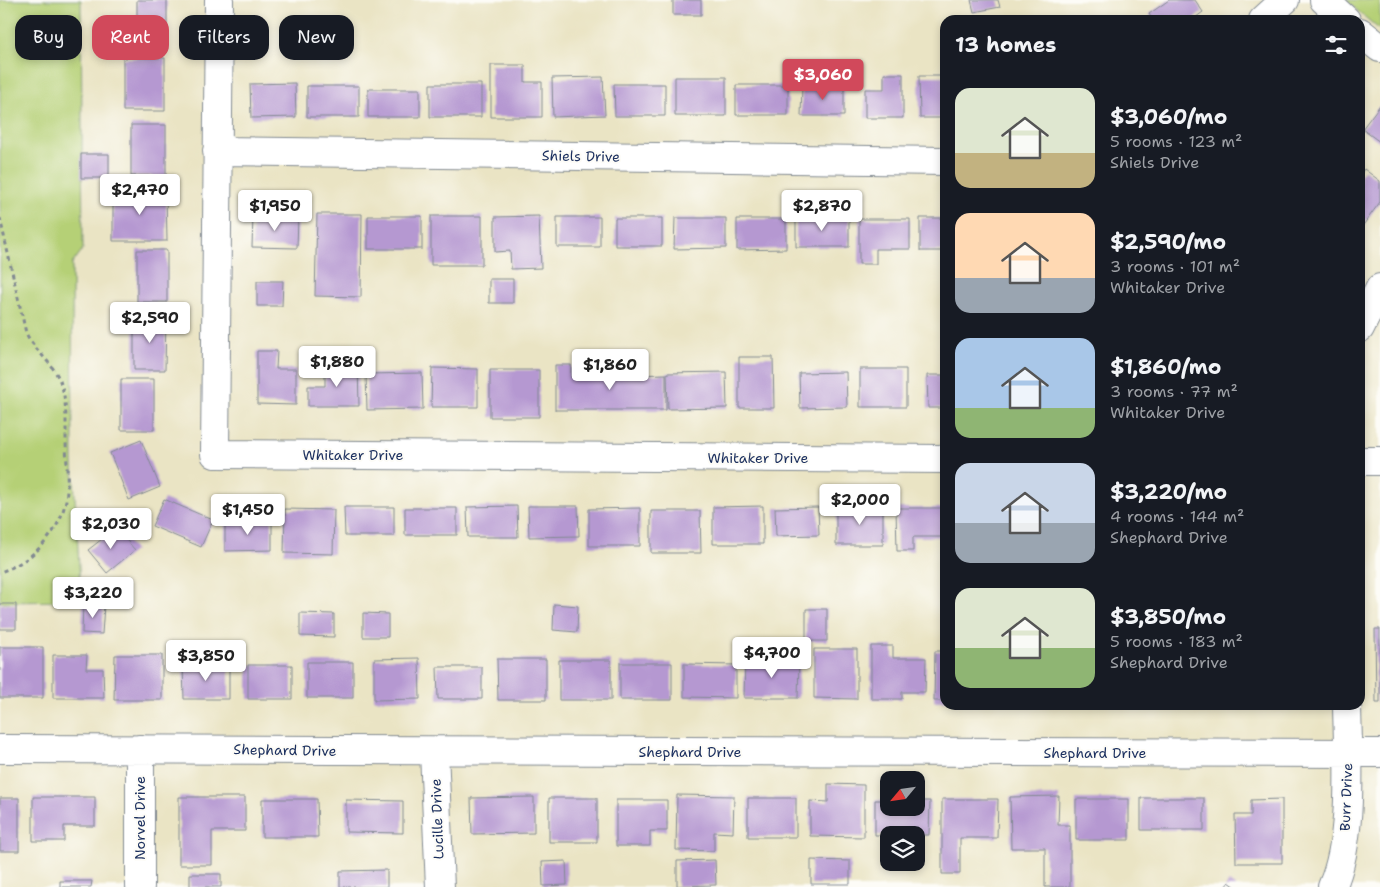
<!DOCTYPE html>
<meta charset="utf-8">
<style>
:root{--surface:#171b24;--page:#20242c;--text:#f1f3f6;--muted:#9ea1a6;--accent:#d1495b}
body{margin:0;font-family:"Shantell Sans",sans-serif;background:var(--page);color:var(--text);height:100vh;display:flex;flex-direction:column;font-size:19px;white-space:nowrap}
*{box-sizing:border-box;margin:0}
p{font-size:16px;color:var(--muted)}
.icon{flex:none;width:28px;height:28px;fill:none;stroke:currentColor;stroke-width:2;stroke-linecap:round;stroke-linejoin:round}
.map{position:relative;flex:1;overflow:hidden}
.sheet{position:absolute;left:940px;top:15px;width:425px;height:695px;display:flex;flex-direction:column;background:var(--surface);border-radius:15px;box-shadow:0 2px 8px #0003}
.sheet>*{flex:none}
.guide{position:absolute;left:15px;top:15px;width:475px;height:45px;display:flex;gap:10px}
.needle{width:32px;rotate:241deg}
.fabs{position:absolute;left:880px;top:771px;display:grid;gap:10px}
.fabs a{display:grid;place-items:center;width:45px;height:45px;border-radius:10px;background:var(--surface);box-shadow:0 2px 8px #0003;font-size:25px}
.price{position:absolute;translate:-50% -42px;padding:0 11px;border-radius:5px;background:#fff;color:#222;font-size:16px;line-height:32px;filter:drop-shadow(0 1px 2px #0008)}
.price::after{content:'';position:absolute;left:50%;top:30px;width:15px;height:11px;margin-left:-8px;background:inherit;clip-path:polygon(0 0,100% 0,50% 100%)}
.price.active{background:var(--accent);color:#fff}
ul{padding:0;list-style:none}
li{display:flex;align-items:center;gap:15px;height:125px;padding:0 15px}
li span{display:grid;place-items:center;flex:none;width:140px;height:100px;border-radius:15px;color:#555}
li>.icon{margin-inline-start:auto}
span .icon{width:60px;height:60px;fill:#fffc;stroke-width:1}
li b{font-size:21px}
h2{display:flex;justify-content:space-between;align-items:center;height:60px;padding:0 15px;font-size:21px}
.chip{padding:0 18px;border-radius:15px;background:var(--surface);box-shadow:0 2px 8px #0003;font-size:18px;line-height:45px}
.chip.active{background:var(--accent);color:#fff}
.map>svg:first-child{display:block}
.green{fill:#b5d076;stroke:#68806a}
.building{fill:#b598d1}
.lines{fill:none;stroke-linecap:round;stroke-linejoin:round}
.minor-casing{stroke:#828a91;stroke-width:30}
.path{stroke:#828a91;stroke-width:3;stroke-dasharray:4 4;stroke-linecap:butt}
.minor{stroke:#fff;stroke-width:28}
.labels{text-anchor:middle;stroke-width:4;stroke-linejoin:round;paint-order:stroke}
.street-label{font-size:14px;fill:#1b2f5e;stroke:#fdfcf7}
</style>
<div class="map">
<svg width="1380" height="887" viewBox="0 0 1380 887">
<rect width="100%" height="100%" fill="#fdfcf7"/>
<filter id="ink" filterUnits="userSpaceOnUse"><feTurbulence type="fractalNoise" baseFrequency=".02" numOctaves="2"/><feDisplacementMap in="SourceGraphic" scale="10" xChannelSelector="R" yChannelSelector="G"/><feConvolveMatrix kernelMatrix="1 2 1 2 8 2 1 2 1" color-interpolation-filters="sRGB"/></filter>
<filter id="wash" filterUnits="userSpaceOnUse"><feTurbulence type="fractalNoise" baseFrequency=".0096" numOctaves="4" result="noise"/><feDisplacementMap in="SourceGraphic" scale="20" xChannelSelector="R" yChannelSelector="G"/><feGaussianBlur stdDeviation="1.12" result="paint"/><feColorMatrix in="noise" values="0 0 0 0 0 0 0 0 0 0 0 0 0 0 0 0 0 1.4 0 .05"/><feComposite in="paint" operator="in"/></filter>
<g filter="url(#wash)">
<rect width="100%" height="100%" fill="#eae4c4"/>
<path class="green" d="M 0,0 L 81,0 L 83,249 L 72,264 L 73,461 L 81,601 L 0,602 Z
M 1345,0 L 1380,0 L 1380,30 Z"/>
<g id="blocks">
<path class="building" d="M 137,0 L 167,0 L 167,49 L 137,50 Z
M 673,0 L 701,0 L 701,15 L 673,15 Z
M 971,0 L 998,0 L 1000,7 L 974,12 Z
M 1169,0 L 1195,0 L 1203,12 L 1192,20 L 1153,20 L 1149,14 Z
M 123,58 L 165,58 L 165,111 L 123,111 Z
M 491,65 L 525,65 L 525,82 L 542,82 L 542,117 L 491,117 Z
M 884,74 L 903,74 L 903,118 L 865,118 L 865,89 L 884,89 Z
M 919,76 L 945,76 L 945,118 L 920,118 Z
M 603,77 L 605,115 L 553,117 L 552,78 Z
M 675,77 L 726,77 L 726,116 L 675,116 Z
M 295,83 L 296,117 L 251,118 L 250,84 Z
M 430,84 L 481,84 L 481,117 L 430,117 Z
M 614,84 L 665,84 L 665,116 L 615,116 Z
M 736,85 L 788,85 L 788,115 L 736,115 Z
M 802,85 L 844,85 L 844,116 L 801,116 Z
M 307,86 L 359,86 L 359,117 L 307,117 Z
M 368,89 L 420,89 L 420,117 L 368,117 Z
M 1380,105 L 1380,142 L 1362,129 Z
M 131,125 L 166,125 L 166,176 L 131,176 Z
M 81,154 L 109,154 L 109,178 L 81,178 Z
M 1364,169 L 1380,181 L 1380,202 L 1361,228 L 1360,175 Z
M 113,191 L 166,191 L 167,241 L 113,241 Z
M 317,214 L 362,214 L 361,297 L 315,296 Z
M 253,216 L 298,217 L 297,248 L 252,247 Z
M 368,216 L 422,216 L 422,249 L 368,249 Z
M 431,216 L 482,216 L 482,265 L 431,265 Z
M 539,216 L 541,268 L 511,269 L 510,251 L 495,252 L 495,217 Z
M 557,217 L 600,217 L 600,247 L 557,247 Z
M 615,218 L 662,218 L 662,246 L 615,246 Z
M 675,218 L 726,218 L 726,248 L 674,249 Z
M 796,218 L 849,218 L 849,247 L 796,247 Z
M 920,218 L 945,218 L 945,251 L 920,251 Z
M 737,219 L 786,219 L 786,249 L 737,250 Z
M 859,219 L 910,219 L 910,249 L 876,249 L 876,264 L 859,264 Z
M 137,250 L 167,250 L 167,302 L 137,302 Z
M 489,279 L 513,279 L 513,303 L 489,303 Z
M 257,281 L 283,281 L 282,306 L 257,306 Z
M 134,317 L 166,318 L 165,370 L 134,370 Z
M 257,351 L 277,351 L 276,369 L 296,369 L 296,405 L 257,404 Z
M 739,357 L 773,357 L 774,408 L 739,408 Z
M 617,364 L 631,364 L 631,375 L 666,374 L 666,410 L 555,410 L 555,365 L 571,365 L 571,377 L 617,377 Z
M 325,365 L 358,365 L 359,406 L 308,406 L 308,386 L 325,386 Z
M 432,368 L 478,369 L 478,407 L 431,407 Z
M 860,369 L 906,369 L 906,407 L 860,407 Z
M 490,370 L 539,370 L 539,417 L 490,417 Z
M 726,372 L 727,408 L 668,409 L 667,373 Z
M 846,372 L 847,407 L 800,408 L 799,373 Z
M 422,373 L 423,409 L 367,410 L 366,374 Z
M 927,375 L 945,375 L 945,408 L 928,408 Z
M 121,379 L 154,379 L 154,430 L 121,430 Z
M 141,440 L 160,487 L 129,500 L 110,453 Z
M 164,499 L 213,520 L 201,547 L 152,526 Z
M 517,506 L 518,537 L 468,537 L 467,507 Z
M 528,506 L 578,506 L 579,536 L 529,537 Z
M 763,506 L 763,544 L 713,544 L 713,507 Z
M 836,506 L 883,506 L 883,545 L 836,545 Z
M 344,507 L 394,507 L 394,536 L 345,536 Z
M 818,507 L 819,535 L 776,536 L 775,508 Z
M 405,508 L 457,508 L 457,535 L 405,535 Z
M 640,508 L 640,546 L 589,546 L 589,509 Z
M 896,508 L 945,508 L 945,537 L 913,537 L 913,551 L 897,551 Z
M 285,509 L 334,510 L 333,554 L 284,553 Z
M 651,511 L 700,511 L 701,553 L 651,553 Z
M 225,521 L 272,521 L 272,550 L 225,551 Z
M 116,528 L 135,550 L 107,573 L 88,550 Z
M 0,604 L 16,604 L 16,629 L 0,629 Z
M 83,604 L 104,605 L 102,634 L 82,633 Z
M 554,604 L 578,606 L 577,632 L 553,630 Z
M 806,609 L 827,609 L 827,641 L 806,641 Z
M 300,613 L 334,614 L 334,637 L 300,636 Z
M 363,613 L 388,614 L 388,637 L 363,637 Z
M 1375,629 L 1380,629 L 1380,703 L 1376,703 Z
M 871,646 L 893,646 L 893,658 L 926,658 L 925,692 L 902,692 L 902,699 L 871,699 Z
M 0,647 L 43,647 L 43,698 L 0,698 Z
M 814,649 L 857,649 L 857,699 L 814,698 Z
M 935,651 L 945,651 L 945,701 L 934,701 Z
M 53,655 L 87,655 L 86,669 L 103,669 L 104,698 L 53,698 Z
M 115,655 L 162,655 L 162,700 L 114,700 Z
M 419,658 L 420,699 L 374,700 L 374,659 Z
M 497,659 L 546,659 L 546,700 L 498,700 Z
M 745,659 L 799,659 L 798,698 L 744,698 Z
M 559,660 L 611,660 L 611,700 L 559,700 Z
M 307,662 L 353,662 L 353,698 L 307,698 Z
M 620,663 L 672,663 L 672,700 L 620,700 Z
M 684,664 L 736,665 L 736,698 L 684,697 Z
M 183,665 L 229,665 L 229,699 L 184,699 Z
M 248,665 L 292,665 L 292,699 L 248,699 Z
M 437,667 L 482,667 L 482,699 L 438,699 Z
M 828,784 L 864,785 L 864,837 L 810,836 L 810,801 L 828,802 Z
M 677,795 L 734,796 L 733,833 L 714,832 L 714,851 L 676,850 Z
M 1059,796 L 1058,825 L 1070,825 L 1070,887 L 1045,887 L 1045,848 L 1011,848 L 1010,797 Z
M 33,797 L 95,797 L 95,826 L 64,826 L 64,841 L 33,841 Z
M 179,797 L 245,797 L 245,831 L 212,831 L 212,865 L 179,865 Z
M 534,797 L 534,833 L 472,834 L 471,798 Z
M 0,798 L 19,798 L 19,851 L 0,851 Z
M 549,798 L 597,798 L 597,842 L 549,842 Z
M 748,798 L 796,798 L 796,837 L 748,837 Z
M 1141,798 L 1204,798 L 1204,830 L 1141,830 Z
M 262,799 L 317,799 L 318,837 L 262,837 Z
M 942,799 L 998,799 L 997,838 L 960,838 L 960,874 L 942,874 Z
M 1076,799 L 1129,799 L 1129,840 L 1076,840 Z
M 1282,799 L 1282,863 L 1236,863 L 1235,815 L 1251,815 L 1251,800 Z
M 346,800 L 403,801 L 403,833 L 346,832 Z
M 616,800 L 667,800 L 667,831 L 650,831 L 650,846 L 616,846 Z
M 875,800 L 889,800 L 889,808 L 916,808 L 916,801 L 930,801 L 929,835 L 875,835 Z
M 715,860 L 716,885 L 677,886 L 677,861 Z
M 811,860 L 850,861 L 850,884 L 811,884 Z
M 566,861 L 567,885 L 543,886 L 542,862 Z
M 387,870 L 387,887 L 340,887 L 340,871 Z
M 190,874 L 221,874 L 221,887 L 190,887 Z
M 60,881 L 92,881 L 91,887 L 60,887 Z
M 1229,882 L 1236,887 L 1225,887 Z"/>
</g>
</g>
<g filter="url(#ink)">
<use href="#blocks" fill-opacity="0" stroke="#828a91" stroke-width="1"/>
<g class="lines">
<defs>
<path id="minor" d="M 219,0 L 215,454 L 945,459
M 1324,0 L 1346,20
M 1263,20 L 1285,0
M 1360,32 L 1380,48
M 217,151 L 945,161
M 1360,328 L 1380,288
M 1360,461 L 1380,461
M 0,749 L 1380,753
M 434,752 L 440,887
M 140,887 L 140,749
M 1332,887 C 1354,838 1348,758 1347,705"/>
</defs>
<use href="#minor" class="minor-casing"/>
<path class="path" d="M 0,218 L 26,333 C 34,350 51,361 59,379 C 67,396 66,420 66,439 C 66,458 69,481 66,500 C 59,534 33,561 0,572"/>
<use href="#minor" class="minor"/>
</g>
</g>
<g class="labels">
<g class="street-label">
<text transform="translate(581 156) rotate(1)" y="5">Shiels Drive</text>
<text x="353" y="460">Whitaker Drive</text>
<text x="758" y="463">Whitaker Drive</text>
<text transform="translate(285 750) rotate(1)" y="5">Shephard Drive</text>
<text x="690" y="757">Shephard Drive</text>
<text x="1095" y="758">Shephard Drive</text>
<text transform="translate(1346 797) rotate(-88)" y="5">Burr Drive</text>
<text transform="translate(140 818) rotate(-90)" y="5">Norvel Drive</text>
<text transform="translate(437 819) rotate(-92)" y="5">Lucille Drive</text>
</g>
</g>
</svg>
<div class="fabs">
<a><svg class="needle" viewBox="-14 -14 28 28"><path d="M0-13l5 13h-10z" fill="#e53935"/><path d="M0 13l5-13h-10z" fill="#9ea1a6"/></svg></a>
<a><svg class="icon" aria-label="layers" viewBox="0 0 24 24"><path d="M12 4l9 5-9 5-9-5zM3 14l9 5 9-5"/></svg></a>
</div>
<b class="price active" style="left:823px;top:101px">$3,060</b>
<b class="price" style="left:140px;top:216px">$2,470</b>
<b class="price" style="left:275px;top:232px">$1,950</b>
<b class="price" style="left:822px;top:232px">$2,870</b>
<b class="price" style="left:150px;top:344px">$2,590</b>
<b class="price" style="left:337px;top:388px">$1,880</b>
<b class="price" style="left:610px;top:391px">$1,860</b>
<b class="price" style="left:860px;top:526px">$2,000</b>
<b class="price" style="left:248px;top:536px">$1,450</b>
<b class="price" style="left:111px;top:550px">$2,030</b>
<b class="price" style="left:93px;top:619px">$3,220</b>
<b class="price" style="left:772px;top:679px">$4,700</b>
<b class="price" style="left:206px;top:682px">$3,850</b>
<div class="guide">
<a class="chip">Buy</a>
<a class="chip active">Rent</a>
<a class="chip">Filters</a>
<a class="chip">New</a>
</div>
<section class="sheet">
<h2>13 homes<svg class="icon" aria-label="filters" viewBox="0 0 24 24"><path d="M4 7h16M4 17h16"/><circle cx="9" cy="7" r="2"/><circle cx="15" cy="17" r="2"/></svg></h2>
<ul>
<li><span style="background:linear-gradient(#dfe7d0 65%,#c2b280 0)"><svg class="icon" aria-label="home" viewBox="0 0 24 24"><path d="M3 11l9-7 9 7M6 9v11h12V9"/></svg></span><div><b>$3,060/mo</b><p>5 rooms · 123 m²</p><p>Shiels Drive</p></div></li>
<li><span style="background:linear-gradient(#ffd9b3 65%,#9aa5b1 0)"><svg class="icon" aria-label="home" viewBox="0 0 24 24"><path d="M3 11l9-7 9 7M6 9v11h12V9"/></svg></span><div><b>$2,590/mo</b><p>3 rooms · 101 m²</p><p>Whitaker Drive</p></div></li>
<li><span style="background:linear-gradient(#a9c7e8 70%,#8fb573 0)"><svg class="icon" aria-label="home" viewBox="0 0 24 24"><path d="M3 11l9-7 9 7M6 9v11h12V9"/></svg></span><div><b>$1,860/mo</b><p>3 rooms · 77 m²</p><p>Whitaker Drive</p></div></li>
<li><span style="background:linear-gradient(#c9d6e8 60%,#9aa5b1 0)"><svg class="icon" aria-label="home" viewBox="0 0 24 24"><path d="M3 11l9-7 9 7M6 9v11h12V9"/></svg></span><div><b>$3,220/mo</b><p>4 rooms · 144 m²</p><p>Shephard Drive</p></div></li>
<li><span style="background:linear-gradient(#dfe7d0 60%,#8fb573 0)"><svg class="icon" aria-label="home" viewBox="0 0 24 24"><path d="M3 11l9-7 9 7M6 9v11h12V9"/></svg></span><div><b>$3,850/mo</b><p>5 rooms · 183 m²</p><p>Shephard Drive</p></div></li>
</ul>
</section>
</div>
